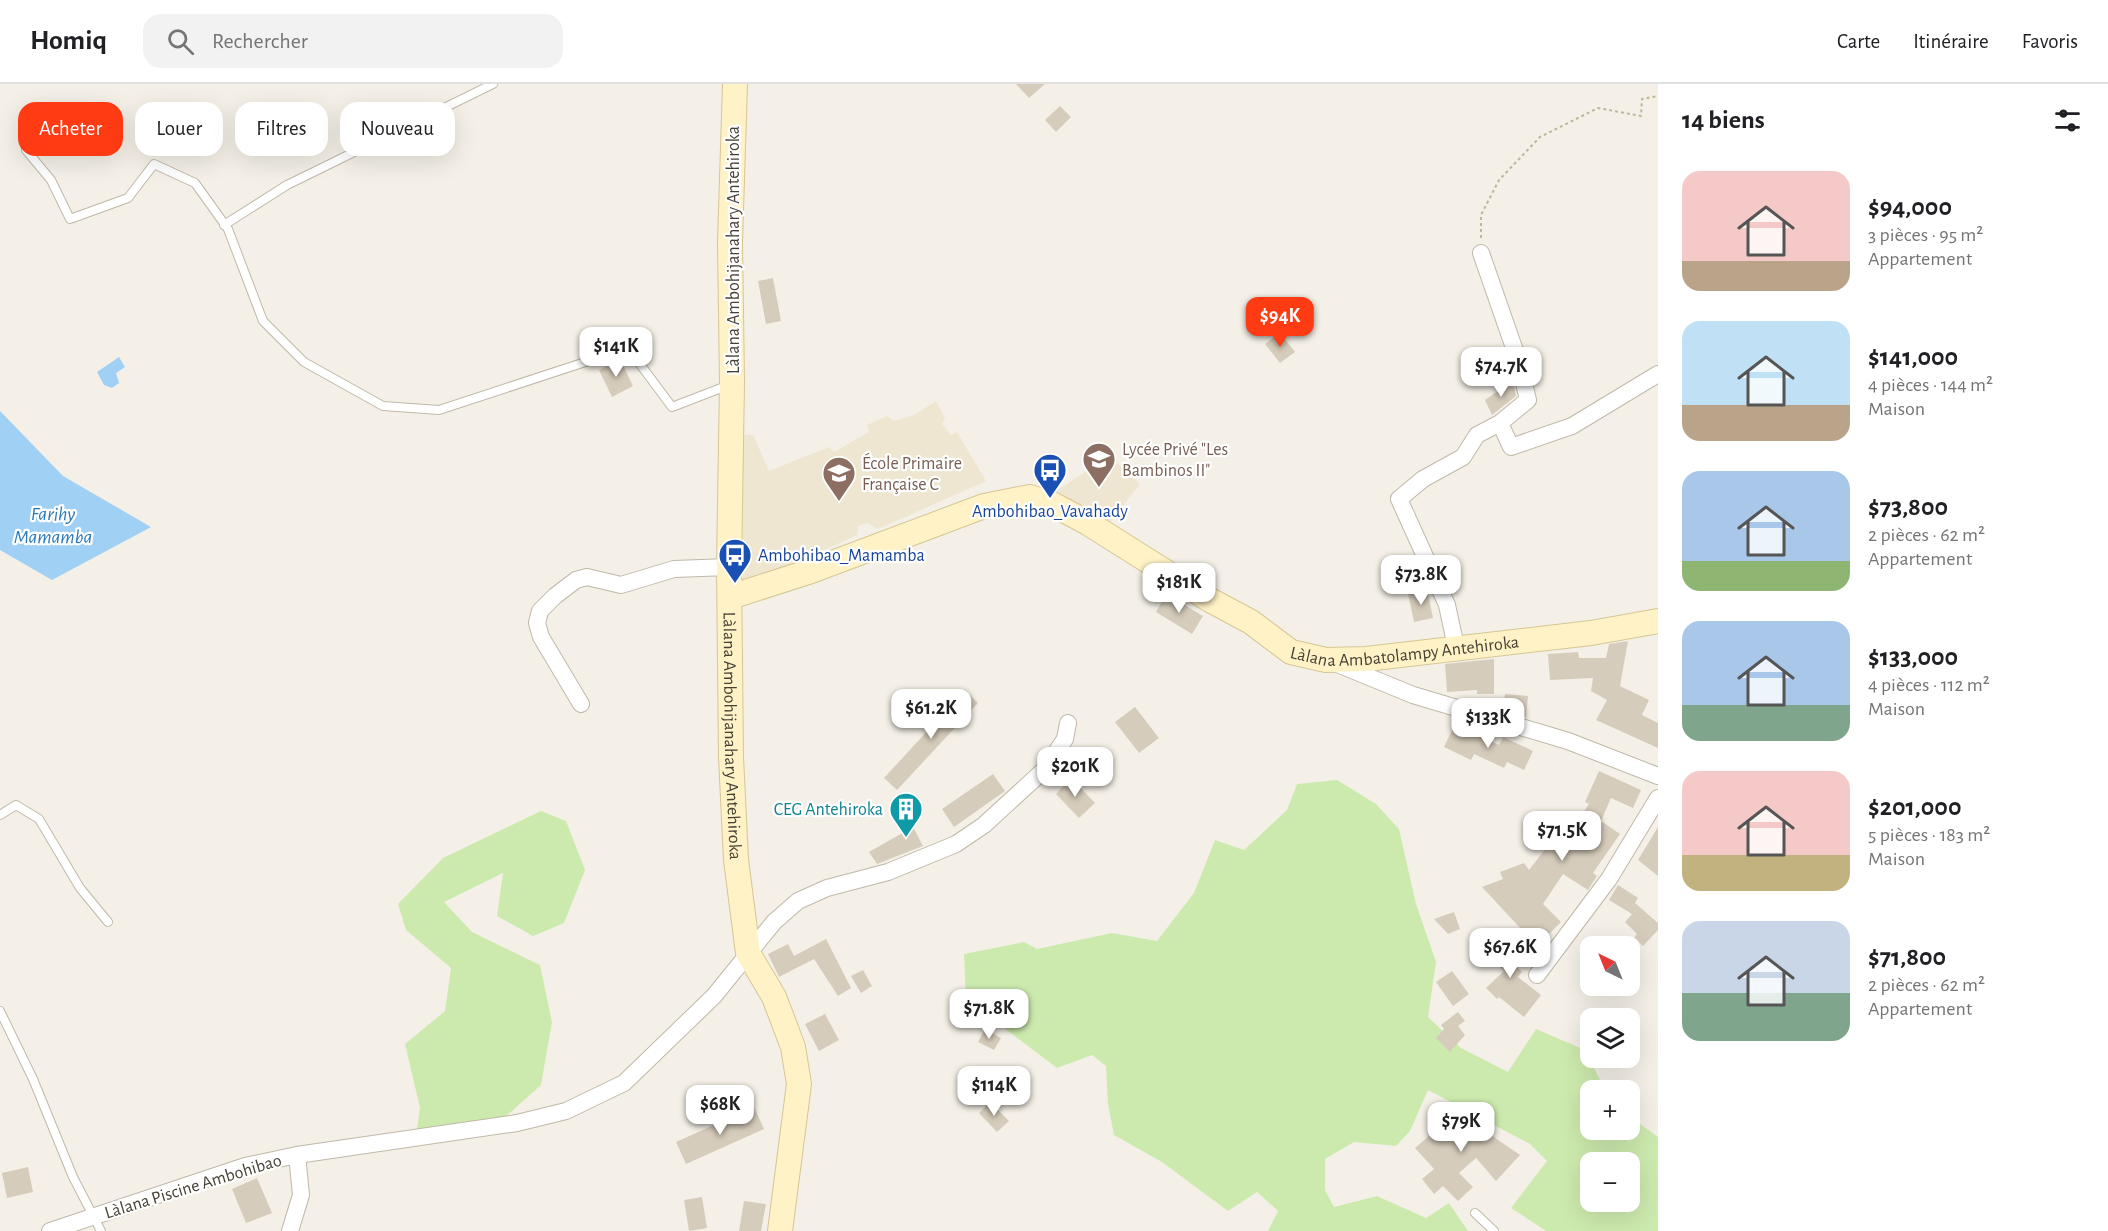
<!DOCTYPE html>
<html lang="fr">
<meta charset="utf-8">
<style>
:root{--surface:#fff;--page:#f2f2f2;--text:#202124;--muted:#757577;--line:#e0e0e0;--accent:#ff3b13}
body{margin:0;font-family:"Alegreya Sans",sans-serif;background:var(--page);color:var(--text);height:100vh;display:flex;flex-direction:column;font-size:22px;white-space:nowrap}
*{box-sizing:border-box;margin:0}
p{font-size:20px;color:var(--muted)}
.icon{flex:none;width:33px;height:33px;fill:none;stroke:currentColor;stroke-width:2;stroke-linecap:round;stroke-linejoin:round}
.map{position:relative;flex:1;overflow:hidden}
.panel{display:flex;flex-direction:column;background:var(--surface);width:450px}
.panel>*{flex:none}
.banner{position:absolute;left:18px;top:18px;width:570px;height:54px;display:flex;gap:12px}
.needle{width:39px;rotate:317deg}
.controls{position:absolute;left:1580px;top:852px;display:grid;gap:12px}
.controls a{display:grid;place-items:center;width:60px;height:60px;border-radius:12px;background:var(--surface);box-shadow:0 6px 24px #0002;font-size:30px}
.price{position:absolute;translate:-50% -51px;padding:0 14px;border-radius:12px;background:#fff;color:#222;font-size:20px;line-height:39px;filter:drop-shadow(0 2px 3px #0008)}
.price::after{content:'';position:absolute;left:50%;top:36px;width:18px;height:14px;margin-left:-9px;background:inherit;clip-path:polygon(0 0,100% 0,50% 100%)}
.price.on{background:var(--accent);color:#fff}
ul{padding:0;list-style:none}
li{display:flex;align-items:center;gap:18px;height:150px;padding:0 24px}
li span{display:grid;place-items:center;flex:none;width:168px;height:120px;border-radius:18px;color:#555}
li>.icon{margin-inline-start:auto}
span .icon{width:72px;height:72px;fill:#fffc;stroke-width:1}
li b{font-size:26px}
h2{display:flex;justify-content:space-between;align-items:center;height:72px;padding:0 24px;font-size:26px}
.tag{padding:0 21px;border-radius:18px;background:var(--surface);box-shadow:0 6px 24px #0002;font-size:21px;line-height:54px}
.tag.on{background:var(--accent);color:#fff}
header{display:flex;align-items:center;gap:36px;box-sizing:border-box;height:84px;padding:0 30px;background:var(--surface);border-bottom:2px solid var(--line)}
header strong{font-size:28px}
nav{display:flex;gap:33px;margin-inline-start:auto;font-size:21px}
.search{width:420px;height:54px;background:var(--page);display:flex;align-items:center;gap:15px;box-sizing:border-box;padding:0 21px;border-radius:18px;color:var(--muted);font-size:22px}
main{display:flex;flex:1;min-height:0}
.map>svg:first-child{display:block}
.education{fill:#eee6d0}
.green{fill:#cdeaae;fill-rule:evenodd}
.water{fill:#a0d0f3}
.building{fill:#d6ccbb}
.lines{fill:none;stroke-linecap:round;stroke-linejoin:round}
.lane-casing{stroke:#c0b8a9;stroke-width:10}
.street-casing{stroke:#c0b8a9;stroke-width:18}
.secondary-casing{stroke:#d6c694;stroke-width:26}
.path{stroke:#c2b599;stroke-width:2;stroke-dasharray:3 3;stroke-linecap:butt}
.lane{stroke:#fff;stroke-width:8}
.street{stroke:#fff;stroke-width:16}
.secondary{stroke:#fff2c6;stroke-width:24}
.labels{text-anchor:middle;stroke-width:4.5;stroke-linejoin:round;paint-order:stroke}
.street-label{font-size:18px;fill:#474135;stroke:#fff}
.education-label{font-size:18px;fill:#785e54;stroke:#fff;text-anchor:start}
.transit-label{font-size:18px;fill:#164399;stroke:#fff}
.culture-label{font-size:18px;fill:#0d838f;stroke:#fff;text-anchor:end}
.water-label{font-size:20px;font-style:italic;fill:#2979b8;stroke:#fff}
</style>
<header>
<strong>Homiq</strong>
<div class="search"><svg class="icon" aria-label="search" viewBox="0 0 24 24"><circle cx="10" cy="10" r="6"/><path d="M15 15l6 6"/></svg>Rechercher</div>
<nav><a>Carte</a><a>Itinéraire</a><a>Favoris</a></nav>
</header>
<main>
<div class="map">
<svg width="1658" height="1147" viewBox="0 0 1658 1147">
<rect width="100%" height="100%" fill="#f4f0e7"/>
<path class="education" d="M 936,317 L 945,334 L 942,340 L 951,351 L 957,348 L 986,397 L 878,445 L 867,439 L 858,442 L 857,451 L 759,496 L 738,498 L 739,350 L 753,351 L 769,387 L 829,363 L 834,368 L 869,348 L 867,341 L 887,332 L 894,337 L 914,331 Z
M 1109,372 L 1140,400 L 1109,440 L 1056,415 L 1055,408 Z"/>
<path class="green" d="M 1337,696 L 1376,720 L 1399,745 L 1416,820 L 1436,878 L 1428,933 L 1461,964 L 1508,988 L 1536,945 L 1585,966 L 1605,1006 L 1590,1006 L 1590,1046 L 1629,1046 L 1629,1032 L 1658,1053 L 1658,1147 L 1546,1147 L 1511,1124 L 1547,1077 L 1530,1060 L 1428,1006 L 1410,1047 L 1396,1062 L 1354,1058 L 1325,1075 L 1325,1106 L 1334,1123 L 1377,1112 L 1426,1134 L 1449,1119 L 1468,1147 L 1268,1147 L 1278,1127 L 1257,1108 L 1228,1127 L 1162,1078 L 1114,1051 L 1108,1020 L 1106,982 L 1092,971 L 1057,984 L 966,915 L 964,870 L 1024,858 L 1037,865 L 1112,849 L 1157,857 L 1194,809 L 1215,756 L 1244,766 L 1287,726 L 1297,700 ZM 1590,1078 L 1629,1078 L 1629,1118 L 1590,1118 Z
M 541,727 L 566,737 L 585,786 L 564,839 L 533,852 L 497,832 L 503,789 L 444,818 L 472,848 L 540,881 L 552,938 L 541,1001 L 495,1042 L 416,1053 L 420,1024 L 405,960 L 445,927 L 451,884 L 406,846 L 398,820 L 443,774 Z"/>
<path class="water" d="M 119,273 L 125,283 L 116,289 L 119,299 L 112,304 L 104,301 L 97,288 Z
M 0,327 L 63,392 L 151,443 L 52,496 L 0,466 Z"/>
<path class="building" d="M 1016,0 L 1045,0 L 1029,14 Z
M 1060,22 L 1071,33 L 1056,48 L 1045,36 Z
M 773,194 L 781,237 L 766,240 L 758,197 Z
M 1267,219 L 1277,229 L 1263,241 L 1253,231 Z
M 1280,249 L 1295,268 L 1280,279 L 1265,260 Z
M 620,275 L 633,302 L 612,313 L 599,286 Z
M 1513,297 L 1516,312 L 1492,331 L 1485,316 Z
M 1427,505 L 1433,534 L 1414,538 L 1408,510 Z
M 1166,510 L 1203,532 L 1192,550 L 1156,528 Z
M 1628,557 L 1620,602 L 1649,616 L 1642,631 L 1658,639 L 1658,664 L 1596,636 L 1607,616 L 1591,607 L 1593,594 L 1550,596 L 1548,570 L 1578,568 L 1579,574 L 1606,574 L 1609,560 Z
M 1494,575 L 1494,610 L 1477,610 L 1477,606 L 1447,608 L 1445,580 Z
M 965,606 L 978,619 L 897,706 L 884,694 Z
M 1505,610 L 1528,612 L 1526,633 L 1503,627 Z
M 1135,623 L 1159,654 L 1139,669 L 1115,638 Z
M 1455,640 L 1499,661 L 1503,653 L 1533,667 L 1524,686 L 1507,678 L 1504,684 L 1474,670 L 1471,676 L 1444,663 Z
M 1599,687 L 1641,706 L 1633,724 L 1611,714 L 1601,737 L 1620,750 L 1593,789 L 1597,792 L 1588,806 L 1563,790 L 1543,820 L 1561,838 L 1537,862 L 1482,803 L 1503,795 L 1500,788 L 1524,779 L 1529,786 L 1550,759 L 1558,765 L 1589,720 L 1585,718 Z
M 993,690 L 1005,707 L 954,743 L 942,725 Z
M 1071,694 L 1095,719 L 1079,734 L 1056,710 Z
M 913,743 L 923,762 L 877,780 L 869,768 Z
M 1658,743 L 1658,792 L 1638,776 Z
M 1618,801 L 1638,814 L 1635,819 L 1658,839 L 1658,846 L 1643,862 L 1634,854 L 1637,850 L 1625,838 L 1632,830 L 1609,816 Z
M 1454,828 L 1460,845 L 1448,850 L 1434,835 Z
M 1500,851 L 1513,867 L 1506,872 L 1522,888 L 1518,893 L 1541,911 L 1524,933 L 1499,913 L 1497,915 L 1486,904 L 1504,887 L 1481,866 Z
M 826,855 L 851,904 L 838,912 L 814,875 L 779,893 L 768,870 L 788,860 L 794,872 Z
M 863,886 L 872,902 L 861,909 L 851,892 Z
M 1452,887 L 1469,910 L 1453,922 L 1436,898 Z
M 1458,928 L 1465,937 L 1458,942 L 1465,951 L 1450,968 L 1436,954 L 1444,945 L 1441,941 Z
M 825,930 L 839,956 L 819,967 L 805,940 Z
M 985,945 L 1001,954 L 994,966 L 978,958 Z
M 990,1018 L 1009,1037 L 997,1048 L 979,1029 Z
M 1446,1020 L 1520,1071 L 1496,1097 L 1476,1074 L 1459,1089 L 1473,1103 L 1458,1117 L 1443,1102 L 1434,1110 L 1422,1095 L 1434,1085 L 1415,1064 L 1439,1043 L 1433,1039 Z
M 754,1023 L 764,1045 L 686,1080 L 676,1058 Z
M 28,1083 L 33,1108 L 7,1114 L 2,1089 Z
M 257,1094 L 272,1129 L 246,1139 L 232,1105 Z
M 702,1113 L 707,1144 L 689,1147 L 684,1116 Z
M 744,1117 L 766,1120 L 761,1147 L 739,1147 Z"/>
<g class="lines">
<defs>
<path id="lane" d="M 26,66 L 51,96 L 70,135 L 128,114 L 154,80 L 195,99 L 228,145 L 263,237 L 304,278 L 383,322 L 439,326 L 628,264 L 672,323 L 729,301
M 224,141 L 287,101 L 493,0
M 0,731 L 16,721 L 39,735 L 80,804 L 108,838
M 0,927 L 33,995 L 73,1093 L 101,1147
M 1475,1129 L 1494,1147"/>
<path id="street" d="M 1481,169 L 1519,278 L 1528,316 L 1500,339 L 1511,363 L 1572,342 L 1658,290
M 1456,563 L 1447,521 L 1399,415 L 1423,395 L 1463,373 L 1477,351 L 1500,339
M 1335,579 L 1413,611 L 1568,657 L 1658,692
M 581,620 L 541,553 L 537,539 L 540,527 L 555,512 L 576,496 L 587,493 L 621,501 L 674,485 L 729,483
M 1537,891 L 1609,795 L 1658,714
M 50,1147 L 245,1082 L 297,1071 L 517,1039 L 566,1027 L 624,999 L 714,912 L 774,838 L 798,817 L 827,804 L 888,788 L 956,760 L 984,741 L 1044,686 L 1065,655 L 1068,639
M 290,1147 L 301,1111 L 297,1071"/>
<g id="secondary">
<path id="s1" d="M 735,0 L 730,158 L 732,299 L 729,483 L 731,673 L 736,776 L 748,869 L 774,913 L 793,963 L 799,1000 L 780,1147"/>
<path id="s2" d="M 730,513 L 811,487 L 984,422 L 1030,413 L 1054,421 L 1088,439 L 1210,516 L 1251,538 L 1291,568 L 1326,576 L 1366,575 L 1591,549 L 1658,537"/>
</g>
</defs>
<use href="#lane" class="lane-casing"/>
<use href="#street" class="street-casing"/>
<use href="#secondary" class="secondary-casing"/>
<path class="path" d="M 1481,154 L 1481,131 L 1499,96 L 1540,53 L 1598,24 L 1641,32 L 1642,15 L 1658,12"/>
<use href="#lane" class="lane"/>
<use href="#street" class="street"/>
<use href="#secondary" class="secondary"/>
</g>
<defs>
<symbol id="school-pin" viewBox="-11 -11 22 30"><path d="M0 17L-7.5 6A9.5 9.5 0 1 1 7.5 6Z" fill="#8d6e63" stroke="#fff"/><path d="M0-5L7-2L0 1L-7-2ZM-4 1L0 2.5L4 1V4Q0 6-4 4Z" fill="#fff"/></symbol>
<symbol id="bus-pin" viewBox="-11 -11 22 30"><path d="M0 17L-7.5 6A9.5 9.5 0 1 1 7.5 6Z" fill="#1a4fb4" stroke="#fff"/><path d="M-5-6H5V4H4V6H2V4H-2V6H-4V4H-5ZM-3.5-4V0h7V-4ZM-3.5 1.2v1.5H-2V1.2ZM2 1.2v1.5H3.5V1.2Z" fill="#fff"/></symbol>
<symbol id="building-pin" viewBox="-11 -11 22 30"><path d="M0 17L-7.5 6A9.5 9.5 0 1 1 7.5 6Z" fill="#0f9aa8" stroke="#fff"/><path d="M-4-6H4V6H1V3H-1V6H-4ZM-2.5-4.3h1.7v1.8h-1.7ZM.8-4.3h1.7v1.8H.8ZM-2.5-1h1.7V.8h-1.7ZM.8-1h1.7V.8H.8Z" fill="#fff"/></symbol>
</defs>
<g fill-rule="evenodd">
<use href="#school-pin" x="1080" y="356" width="38" height="52"/>
<use href="#bus-pin" x="1031" y="367" width="38" height="52"/>
<use href="#school-pin" x="820" y="370" width="38" height="52"/>
<use href="#bus-pin" x="716" y="452" width="38" height="52"/>
<use href="#building-pin" x="887" y="706" width="38" height="52"/>
</g>
<g class="labels">
<g class="street-label">
<text transform="translate(733 166) rotate(-90)" y="6">Làlana Ambohijanahary Antehiroka</text>
<text dy="6" stroke="none"><textPath href="#s2" startOffset="736">Làlana Ambatolampy Antehiroka</textPath></text>
<text dy="6" stroke="none"><textPath href="#s1" startOffset="652">Làlana Ambohijanahary Antehiroka</textPath></text>
<text transform="translate(193 1102) rotate(-17)" y="6">Làlana Piscine Ambohibao</text>
</g>
<g class="education-label">
<text x="1122" y="371">Lycée Privé "Les<tspan x="1122" dy="21">Bambinos II"</tspan></text>
<text x="862" y="385">École Primaire<tspan x="862" dy="21">Française C</tspan></text>
</g>
<g class="transit-label">
<text x="1050" y="433">Ambohibao_Vavahady</text>
<text x="758" y="477" text-anchor="start">Ambohibao_Mamamba</text>
</g>
<g class="culture-label">
<text x="883" y="731">CEG Antehiroka</text>
</g>
<g class="water-label">
<text x="53" y="436">Farihy<tspan x="53" dy="23">Mamamba</tspan></text>
</g>
</g>
</svg>
<div class="controls">
<a><svg class="needle" viewBox="-14 -14 28 28"><path d="M0-13l5 13h-10z" fill="#e53935"/><path d="M0 13l5-13h-10z" fill="#757577"/></svg></a>
<a><svg class="icon" aria-label="layers" viewBox="0 0 24 24"><path d="M12 4l9 5-9 5-9-5zM3 14l9 5 9-5"/></svg></a>
<a>+</a>
<a>−</a>
</div>
<b class="price on" style="left:1280px;top:264px">$94K</b>
<b class="price" style="left:616px;top:294px">$141K</b>
<b class="price" style="left:1501px;top:314px">$74.7K</b>
<b class="price" style="left:1421px;top:522px">$73.8K</b>
<b class="price" style="left:1179px;top:530px">$181K</b>
<b class="price" style="left:931px;top:656px">$61.2K</b>
<b class="price" style="left:1488px;top:665px">$133K</b>
<b class="price" style="left:1075px;top:714px">$201K</b>
<b class="price" style="left:1562px;top:778px">$71.5K</b>
<b class="price" style="left:1510px;top:895px">$67.6K</b>
<b class="price" style="left:989px;top:956px">$71.8K</b>
<b class="price" style="left:994px;top:1033px">$114K</b>
<b class="price" style="left:720px;top:1052px">$68K</b>
<b class="price" style="left:1461px;top:1069px">$79K</b>
<div class="banner">
<a class="tag on">Acheter</a>
<a class="tag">Louer</a>
<a class="tag">Filtres</a>
<a class="tag">Nouveau</a>
</div>
</div>
<section class="panel">
<h2>14 biens<svg class="icon" aria-label="filters" viewBox="0 0 24 24"><path d="M4 7h16M4 17h16"/><circle cx="9" cy="7" r="2"/><circle cx="15" cy="17" r="2"/></svg></h2>
<ul>
<li><span style="background:linear-gradient(#f6c9c9 75%,#b9a48a 0)"><svg class="icon" aria-label="home" viewBox="0 0 24 24"><path d="M3 11l9-7 9 7M6 9v11h12V9"/></svg></span><div><b>$94,000</b><p>3 pièces · 95 m²</p><p>Appartement</p></div></li>
<li><span style="background:linear-gradient(#bfe0f5 70%,#b9a48a 0)"><svg class="icon" aria-label="home" viewBox="0 0 24 24"><path d="M3 11l9-7 9 7M6 9v11h12V9"/></svg></span><div><b>$141,000</b><p>4 pièces · 144 m²</p><p>Maison</p></div></li>
<li><span style="background:linear-gradient(#a9c7e8 75%,#8fb573 0)"><svg class="icon" aria-label="home" viewBox="0 0 24 24"><path d="M3 11l9-7 9 7M6 9v11h12V9"/></svg></span><div><b>$73,800</b><p>2 pièces · 62 m²</p><p>Appartement</p></div></li>
<li><span style="background:linear-gradient(#a9c7e8 70%,#7fa58c 0)"><svg class="icon" aria-label="home" viewBox="0 0 24 24"><path d="M3 11l9-7 9 7M6 9v11h12V9"/></svg></span><div><b>$133,000</b><p>4 pièces · 112 m²</p><p>Maison</p></div></li>
<li><span style="background:linear-gradient(#f6c9c9 70%,#c2b280 0)"><svg class="icon" aria-label="home" viewBox="0 0 24 24"><path d="M3 11l9-7 9 7M6 9v11h12V9"/></svg></span><div><b>$201,000</b><p>5 pièces · 183 m²</p><p>Maison</p></div></li>
<li><span style="background:linear-gradient(#c9d6e8 60%,#7fa58c 0)"><svg class="icon" aria-label="home" viewBox="0 0 24 24"><path d="M3 11l9-7 9 7M6 9v11h12V9"/></svg></span><div><b>$71,800</b><p>2 pièces · 62 m²</p><p>Appartement</p></div></li>
</ul>
</section>
</main>
